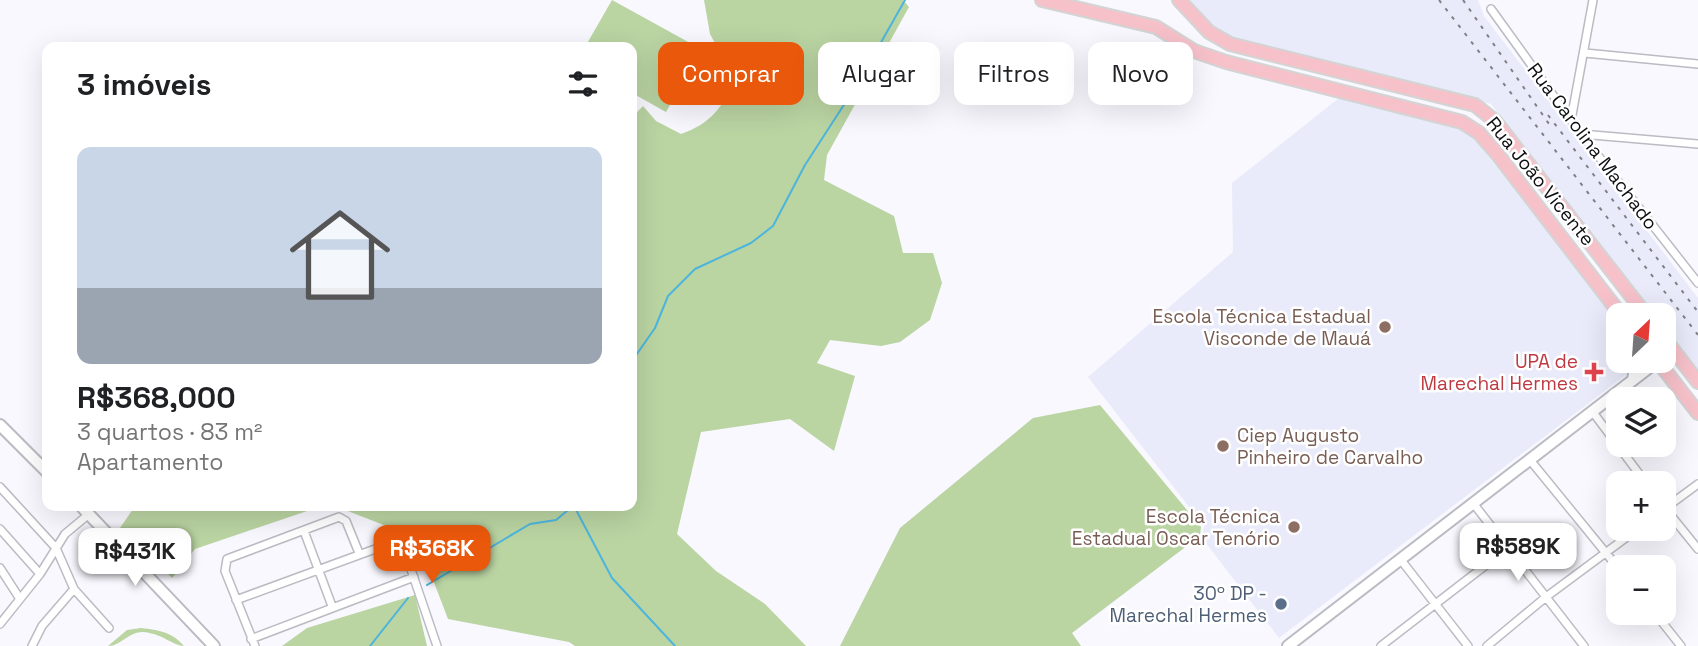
<!DOCTYPE html>
<html lang="pt">
<meta charset="utf-8">
<style>
:root{--surface:#fff;--page:#f6f6f6;--text:#202124;--muted:#757577;--line:#e0e0e0;--accent:#ea580c}
body{margin:0;font-family:"Space Grotesk",sans-serif;background:var(--page);color:var(--text);height:100vh;display:flex;flex-direction:column;font-size:26px;white-space:nowrap}
*{box-sizing:border-box;margin:0}
p{font-size:23px;color:var(--muted)}
.icon{flex:none;width:38px;height:38px;fill:none;stroke:currentColor;stroke-width:2;stroke-linecap:round;stroke-linejoin:round}
.map{position:relative;flex:1;overflow:hidden}
.panel{position:absolute;left:42px;top:42px;width:595px;height:469px;display:flex;flex-direction:column;background:var(--surface);border-radius:14px;box-shadow:0 7px 28px #0002}
.panel>*{flex:none}
.top-card{position:absolute;left:658px;top:42px;width:665px;height:63px;display:flex;gap:14px}
.needle{width:46px;rotate:25deg}
.controls{position:absolute;left:1606px;top:303px;display:grid;gap:14px}
.controls a{display:grid;place-items:center;width:70px;height:70px;border-radius:14px;background:var(--surface);box-shadow:0 7px 28px #0002;font-size:35px}
.price{position:absolute;translate:-50% -60px;padding:0 16px;border-radius:14px;background:#fff;color:#222;font-size:23px;line-height:46px;filter:drop-shadow(0 2px 4px #0008)}
.price::after{content:'';position:absolute;left:50%;top:42px;width:21px;height:16px;margin-left:-10px;background:inherit;clip-path:polygon(0 0,100% 0,50% 100%)}
.price.current{background:var(--accent);color:#fff}
ul{padding:0;list-style:none}
li{display:grid;align-content:center;gap:14px;height:371px;padding:0 35px}
li+li{border-top:2px solid var(--line)}
li span{display:grid;place-items:center;height:217px;border-radius:14px;color:#555}
li>.icon{margin-inline-start:auto}
span .icon{width:126px;height:126px;fill:#fffc;stroke-width:1}
li b{font-size:30px}
h2{display:flex;justify-content:space-between;align-items:center;height:84px;padding:0 35px;font-size:30px}
.pill{padding:0 24px;border-radius:14px;background:var(--surface);box-shadow:0 7px 28px #0002;font-size:24px;line-height:63px}
.pill.current{background:var(--accent);color:#fff}
.map>svg:first-child{display:block}
.built{fill:#e9ebfa}
.green{fill:#bad4a2}
.lines{fill:none;stroke-linecap:round;stroke-linejoin:round}
.stream{stroke:#4cb5dd;stroke-width:2}
.street-casing{stroke:#bbbcc3;stroke-width:10}
.secondary-casing{stroke:#bbbcc3;stroke-width:14}
.primary-casing{stroke:#d3d4d4;stroke-width:16}
.street{stroke:#fff;stroke-width:7}
.secondary{stroke:#fff;stroke-width:10}
.primary{stroke:#f7c1ca;stroke-width:12}
.rail{stroke:#808084;stroke-width:2;stroke-dasharray:3.5 7;stroke-linecap:butt}
.education-dot{fill:#8d6e63;stroke:#fff;stroke-width:2.5}
.health-dot{fill:#e0444e;stroke:#fff;stroke-width:2.5}
.service-dot{fill:#5c6f8a;stroke:#fff;stroke-width:2.5}
.labels{text-anchor:middle;stroke-width:5;stroke-linejoin:round;paint-order:stroke}
.street-label{font-size:19px;fill:#0d0e10;stroke:#fff}
.education-label{font-size:19px;fill:#785e54;stroke:#fff;text-anchor:end}
.health-label{font-size:19px;fill:#be3a42;stroke:#fff;text-anchor:end}
.service-label{font-size:19px;fill:#4e5e75;stroke:#fff;text-anchor:end}
</style>
<div class="map">
<svg width="1698" height="646" viewBox="0 0 1698 646">
<rect width="100%" height="100%" fill="#f8f8fe"/>
<path class="built" d="M 1187,0 L 1478,0 L 1484,16 L 1698,298 L 1698,369 L 1664,326 L 1664,315 L 1656,315 L 1491,104 L 1238,41 L 1209,24 Z
M 1339,98 L 1451,125 L 1472,136 L 1619,321 L 1619,360 L 1630,361 L 1627,374 L 1279,638 L 1202,538 L 1204,526 L 1088,377 L 1233,252 L 1232,183 Z"/>
<path class="green" d="M 612,0 L 701,49 L 666,112 L 632,93 L 632,47 L 585,47 Z
M 704,0 L 903,0 L 909,7 L 827,155 L 824,180 L 894,216 L 903,253 L 933,253 L 942,283 L 930,320 L 900,342 L 881,346 L 830,340 L 817,363 L 855,376 L 834,451 L 790,419 L 701,432 L 677,534 L 716,571 L 765,604 L 806,646 L 575,646 L 569,642 L 448,619 L 417,538 L 335,506 L 632,506 L 632,117 L 643,106 L 656,121 L 681,134 C 710,124 724,107 734,79 L 710,34 Z
M 1100,405 L 1201,527 L 1200,536 L 1072,633 L 1081,646 L 840,646 L 900,528 L 1033,418 Z
M 135,506 L 322,506 L 195,549 L 172,578 L 143,548 L 118,531 Z
M 415,595 L 427,646 L 282,646 L 307,628 Z
M 141,628 C 159,630 172,632 184,646 C 174,646 161,633 143,632 C 128,632 121,646 108,646 L 127,630 Z"/>
<g class="lines">
<path class="stream" d="M 632,361 L 655,328 L 668,296 L 695,269 L 751,243 L 773,226 L 805,165 L 858,83 L 905,0
M 574,506 L 612,578 L 675,646
M 427,585 L 530,524 L 556,520 L 573,506
M 370,646 L 408,598"/>
<defs>
<path id="street" d="M 1491,9 L 1581,134 L 1698,283
M 1585,53 L 1698,64
M 1571,120 L 1593,0
M 1581,134 L 1698,144
M 1592,411 L 1646,483
M 1530,460 L 1619,569
M 0,487 L 56,548 L 74,589 L 109,628
M 1473,503 L 1584,646
M 1664,507 L 1698,549
M 1664,509 L 1698,484
M 0,529 L 40,574
M 304,531 L 332,606
M 1401,560 L 1468,646
M 0,568 L 20,599
M 236,600 L 397,541 L 403,546 L 437,646
M 1654,612 L 1681,646
M 0,624 L 40,574 L 65,534 L 89,514
M 251,639 L 414,577
M 32,646 L 42,626 L 74,589
M 255,646 L 225,571 L 227,559 L 339,517 L 346,521 L 359,553
M 1381,646 L 1508,548
M 1487,646 L 1546,597 L 1639,528"/>
<path id="secondary" d="M 1633,379 L 1637,360
M 0,425 L 47,472
M 81,506 L 214,646
M 1288,646 L 1659,360"/>
<path id="primary" d="M 1042,0 L 1156,27 L 1194,51 L 1226,62 L 1462,122 L 1479,133 L 1498,155 L 1621,315
M 1179,0 L 1209,32 L 1230,44 L 1475,105 L 1495,121 L 1646,315
M 1664,338 L 1698,382
M 1657,360 L 1698,413"/>
</defs>
<use href="#street" class="street-casing"/>
<use href="#secondary" class="secondary-casing"/>
<use href="#primary" class="primary-casing"/>
<use href="#street" class="street"/>
<use href="#secondary" class="secondary"/>
<use href="#primary" class="primary"/>
<path class="rail" d="M 1439,0 L 1698,335
M 1463,0 L 1549,124
M 1548,115 L 1698,312"/>
</g>
<g class="education-dot">
<circle cx="1385" cy="327" r="7"/>
<circle cx="1223" cy="446" r="7"/>
<circle cx="1294" cy="527" r="7"/>
</g>
<path class="health-dot" d="M1590.5 361.5h7v7h7v7h-7v7h-7v-7h-7v-7h7z"/>
<circle class="service-dot" cx="1281" cy="604" r="7"/>
<g class="labels">
<g class="street-label">
<text transform="translate(1593 146) rotate(53)" y="7">Rua Carolina Machado</text>
<text transform="translate(1541 181) rotate(51)" y="7">Rua João Vicente</text>
</g>
<g class="education-label">
<text x="1371" y="323">Escola Técnica Estadual<tspan x="1371" dy="22">Visconde de Mauá</tspan></text>
<text x="1237" y="442" text-anchor="start">Ciep Augusto<tspan x="1237" dy="22">Pinheiro de Carvalho</tspan></text>
<text x="1280" y="523">Escola Técnica<tspan x="1280" dy="22">Estadual Oscar Tenório</tspan></text>
</g>
<g class="health-label">
<text x="1578" y="368">UPA de<tspan x="1578" dy="22">Marechal Hermes</tspan></text>
</g>
<g class="service-label">
<text x="1267" y="600">30º DP -<tspan x="1267" dy="22">Marechal Hermes</tspan></text>
</g>
</g>
</svg>
<div class="controls">
<a><svg class="needle" viewBox="-14 -14 28 28"><path d="M0-13l5 13h-10z" fill="#e53935"/><path d="M0 13l5-13h-10z" fill="#757577"/></svg></a>
<a><svg class="icon" aria-label="layers" viewBox="0 0 24 24"><path d="M12 4l9 5-9 5-9-5zM3 14l9 5 9-5"/></svg></a>
<a>+</a>
<a>−</a>
</div>
<b class="price" style="left:1518px;top:583px">R$589K</b>
<b class="price current" style="left:432px;top:585px">R$368K</b>
<b class="price" style="left:135px;top:588px">R$431K</b>
<div class="top-card">
<a class="pill current">Comprar</a>
<a class="pill">Alugar</a>
<a class="pill">Filtros</a>
<a class="pill">Novo</a>
</div>
<section class="panel">
<h2>3 imóveis<svg class="icon" aria-label="filters" viewBox="0 0 24 24"><path d="M4 7h16M4 17h16"/><circle cx="9" cy="7" r="2"/><circle cx="15" cy="17" r="2"/></svg></h2>
<ul>
<li><span style="background:linear-gradient(#c9d6e8 65%,#9aa5b1 0)"><svg class="icon" aria-label="home" viewBox="0 0 24 24"><path d="M3 11l9-7 9 7M6 9v11h12V9"/></svg></span><div><b>R$368,000</b><p>3 quartos · 83 m²</p><p>Apartamento</p></div></li>
</ul>
</section>
</div>
